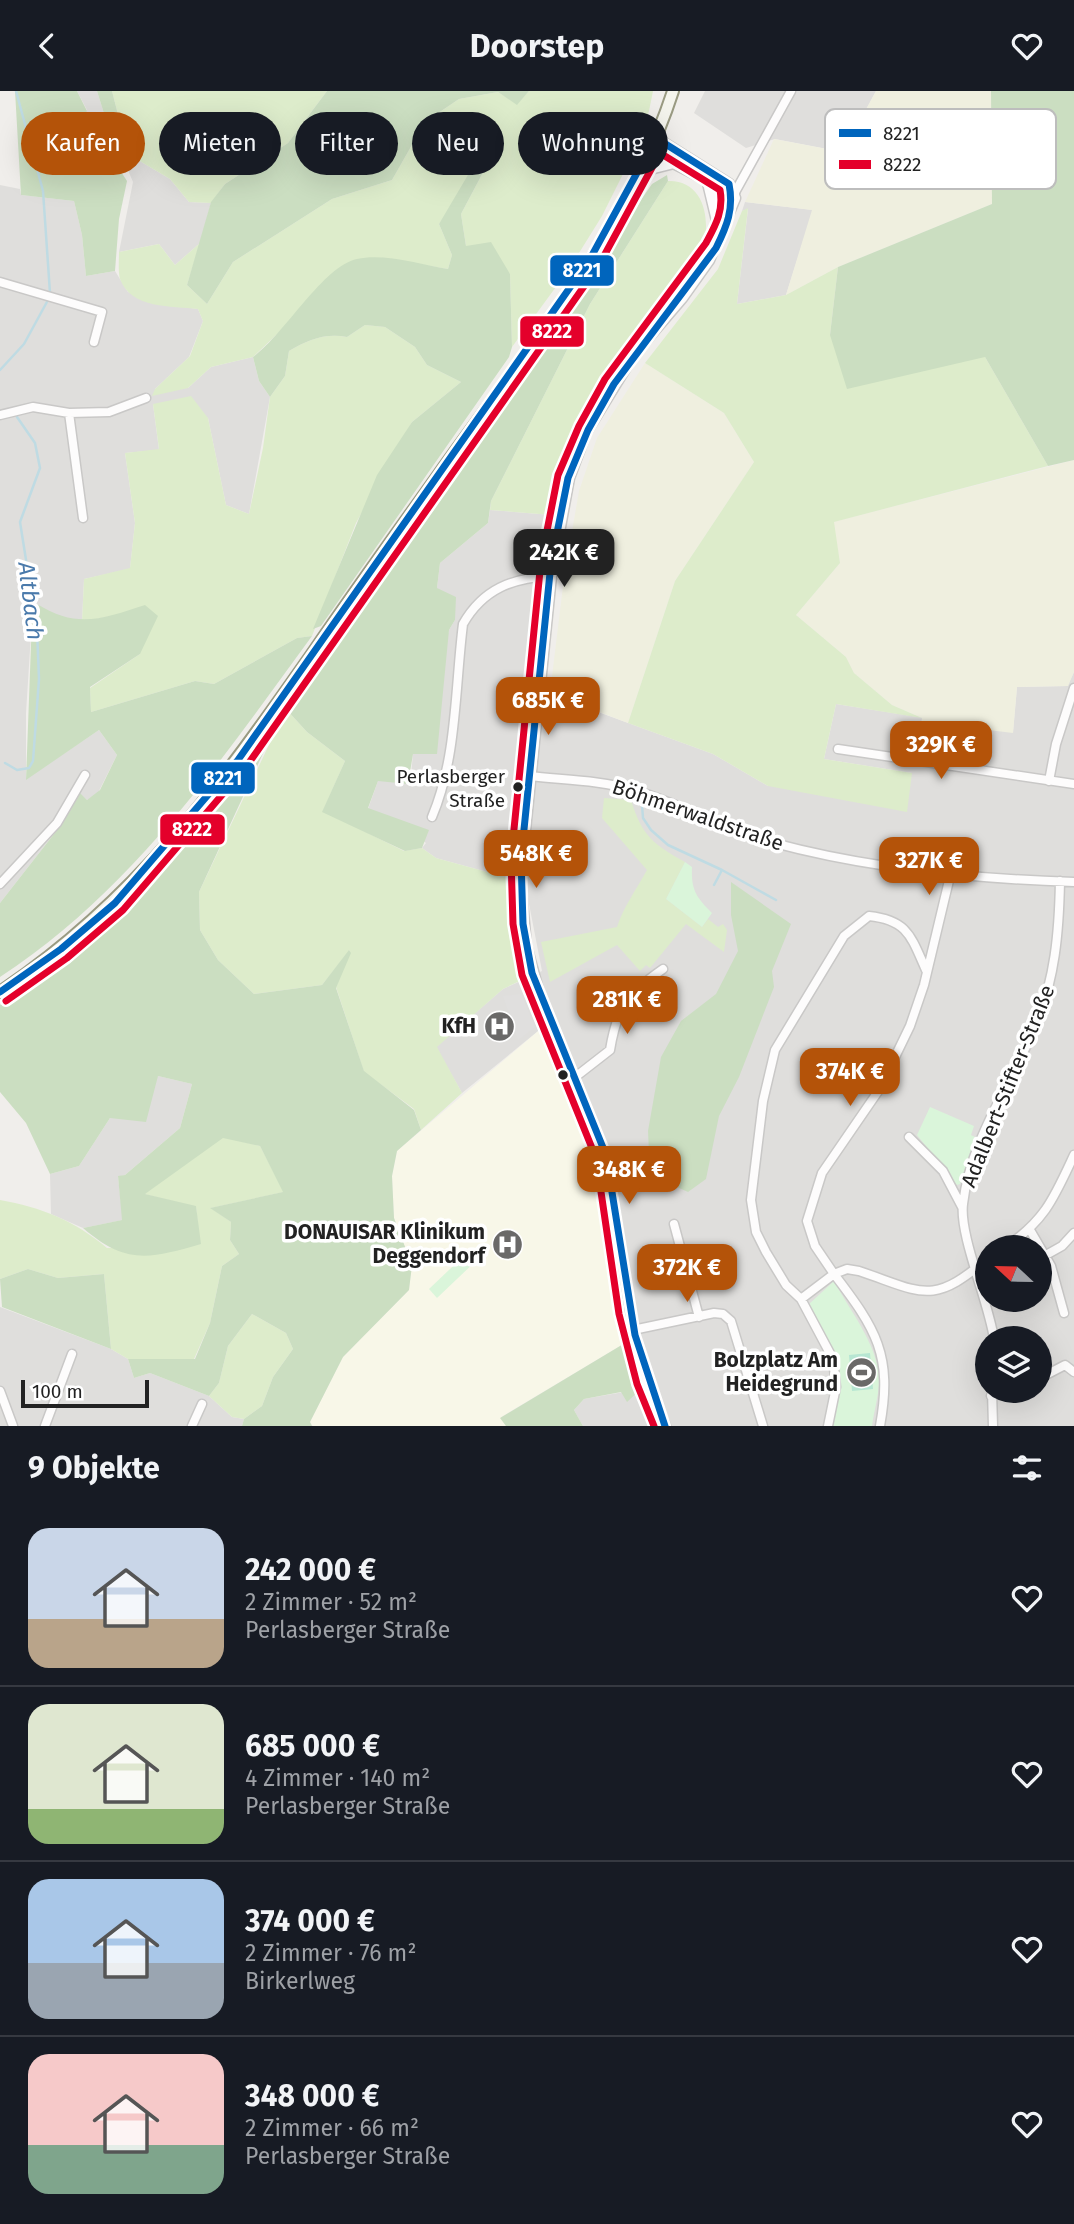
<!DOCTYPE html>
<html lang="de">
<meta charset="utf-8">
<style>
:root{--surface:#171b24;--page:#20242c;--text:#f1f3f6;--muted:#9ea1a6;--line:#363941;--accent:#b45309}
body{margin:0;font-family:"Fira Sans",sans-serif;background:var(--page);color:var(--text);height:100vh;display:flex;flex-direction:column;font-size:26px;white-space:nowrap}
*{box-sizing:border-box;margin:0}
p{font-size:23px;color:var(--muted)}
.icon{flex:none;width:38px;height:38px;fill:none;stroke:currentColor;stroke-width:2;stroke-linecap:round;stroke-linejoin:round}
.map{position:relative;height:1335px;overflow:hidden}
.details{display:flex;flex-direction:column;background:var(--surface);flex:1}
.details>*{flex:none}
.hud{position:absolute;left:21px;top:21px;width:700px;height:63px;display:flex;gap:14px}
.needle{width:46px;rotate:292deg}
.fabs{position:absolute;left:975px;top:1144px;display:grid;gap:14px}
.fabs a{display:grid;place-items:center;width:77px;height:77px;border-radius:50%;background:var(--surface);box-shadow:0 7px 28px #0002;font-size:35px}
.scale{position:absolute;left:21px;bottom:18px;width:128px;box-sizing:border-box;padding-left:7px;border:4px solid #222;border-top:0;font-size:19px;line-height:24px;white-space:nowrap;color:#222;-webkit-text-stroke:5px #fff;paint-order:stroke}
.price{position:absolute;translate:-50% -60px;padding:0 16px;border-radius:14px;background:var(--accent);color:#fff;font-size:23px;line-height:46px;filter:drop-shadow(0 2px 4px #0008)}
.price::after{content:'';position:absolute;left:50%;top:42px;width:21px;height:16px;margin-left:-10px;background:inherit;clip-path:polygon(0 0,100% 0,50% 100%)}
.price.on{background:#222;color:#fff}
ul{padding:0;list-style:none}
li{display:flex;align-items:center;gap:21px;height:175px;padding:0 28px}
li+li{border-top:2px solid var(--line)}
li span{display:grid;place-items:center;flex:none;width:196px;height:140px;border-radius:21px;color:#555}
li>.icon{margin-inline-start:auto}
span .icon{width:84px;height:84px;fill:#fffc;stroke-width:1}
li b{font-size:30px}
h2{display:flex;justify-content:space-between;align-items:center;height:84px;padding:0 28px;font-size:30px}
.pill{padding:0 24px;border-radius:32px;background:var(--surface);box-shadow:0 7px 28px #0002;font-size:24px;line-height:63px}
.pill.on{background:var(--accent);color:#fff}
header{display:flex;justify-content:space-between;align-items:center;height:91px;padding:0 28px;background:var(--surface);font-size:32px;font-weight:700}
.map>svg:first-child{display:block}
.residential{fill:#dfdedc;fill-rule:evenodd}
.education{fill:#f8f7e8}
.farmland{fill:#efefdf}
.grass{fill:#ddeccb}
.forest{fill:#cbdec1}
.park{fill:#daf5da}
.pitch{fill:#b7e6d2}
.parking{fill:#e0dfde}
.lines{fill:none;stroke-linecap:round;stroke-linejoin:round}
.stream{stroke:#bfdbe3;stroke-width:2.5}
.minor-casing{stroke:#c9c8c7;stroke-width:11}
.tertiary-casing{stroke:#c9c8c7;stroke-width:13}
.secondary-casing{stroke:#999a82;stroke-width:14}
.minor{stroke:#fdfcfc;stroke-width:8}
.tertiary{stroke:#fdfcfc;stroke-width:10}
.secondary{stroke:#f4f4ed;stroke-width:10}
.bus-1-casing{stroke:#fff;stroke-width:12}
.bus-2-casing{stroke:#fff;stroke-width:12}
.bus-1{stroke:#0065bd;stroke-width:7}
.bus-2{stroke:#e4002b;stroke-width:7}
.bus-dot{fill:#222;stroke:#fff;stroke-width:2.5}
.labels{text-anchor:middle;stroke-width:7;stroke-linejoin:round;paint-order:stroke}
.bus-label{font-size:19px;fill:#222;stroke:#fff;text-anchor:end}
.street-label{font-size:21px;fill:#222;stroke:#fff}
.poi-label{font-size:21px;font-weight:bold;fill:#222;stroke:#fff;text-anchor:end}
.water-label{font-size:23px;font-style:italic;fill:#4a7aab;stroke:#fff}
.key{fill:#fff;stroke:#bdbdbd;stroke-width:2}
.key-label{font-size:19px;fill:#222}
.line-badge{stroke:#fff;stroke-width:2.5}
.badge-label{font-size:19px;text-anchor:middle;font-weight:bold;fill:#fff}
</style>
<header><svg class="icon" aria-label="back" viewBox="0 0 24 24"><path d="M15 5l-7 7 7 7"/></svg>Doorstep<svg class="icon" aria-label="heart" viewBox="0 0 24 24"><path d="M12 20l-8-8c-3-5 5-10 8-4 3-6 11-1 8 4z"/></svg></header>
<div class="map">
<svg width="1074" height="1335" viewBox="0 0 1074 1335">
<rect width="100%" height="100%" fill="#f0eeeb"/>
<path class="residential" d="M 77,0 L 97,0 L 111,45 L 91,54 L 80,29 L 87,19 Z
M 705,0 L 876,0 L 843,61 L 775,48 L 746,57 L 694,22 Z
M 128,63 L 170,88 L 189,111 L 211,112 L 200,152 L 175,174 L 159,153 L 119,161 L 133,91 L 122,65 Z
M 0,94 L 20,98 L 21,104 L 74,110 L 82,144 L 86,185 L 115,180 L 128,201 L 177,215 L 198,218 L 203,230 L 189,266 L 155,298 L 188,297 L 211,276 L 253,266 L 259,290 L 270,306 L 249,423 L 226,414 L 208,327 L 153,313 L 159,359 L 125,362 L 135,432 L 130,478 L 84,488 L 82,531 L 57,526 L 36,514 L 32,527 L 26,622 L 26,688 L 99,639 L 117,664 L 98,702 L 87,709 L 79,702 L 61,734 L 0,812 Z
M 745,111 L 813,119 L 786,204 L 737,213 L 748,118 L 742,120 Z
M 490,419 L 552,424 L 535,598 L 713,663 L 768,695 L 912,682 L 824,668 L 836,613 L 1013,641 L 1017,596 L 1067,595 L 1074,581 L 1074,1335 L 583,1335 L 574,1319 L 584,1308 L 641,1298 L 622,1214 L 595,1057 L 554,972 L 543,936 L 462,1002 L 436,956 L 503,898 L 542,880 L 524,787 L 513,788 L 436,767 L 422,757 L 426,752 L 394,728 L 368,718 L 378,690 L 411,684 L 413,663 L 449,539 L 455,529 L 437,497 L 440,472 L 488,432 ZM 987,1157 L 1040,1157 L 1040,1209 L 987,1209 ZM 987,1248 L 1040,1248 L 1040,1300 L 987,1300 Z
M 158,985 L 192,993 L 180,1037 L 125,1084 L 118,1086 L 123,1129 L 83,1137 L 51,1123 L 50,1083 L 79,1075 L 110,1027 Z
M 0,1216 L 111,1258 L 128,1268 L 134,1287 L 150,1282 L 209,1305 L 232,1326 L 244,1328 L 242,1335 L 0,1335 Z"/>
<path class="education" d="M 543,936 L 554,972 L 595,1057 L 630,1249 L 501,1326 L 506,1335 L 313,1335 L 310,1331 L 343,1266 L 409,1199 L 412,1174 L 394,1127 L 392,1085 L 397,1060 Z"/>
<path class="farmland" d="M 876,0 L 991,0 L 992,113 L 838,176 L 786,204 L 812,119 L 745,111 L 774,48 L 843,61 Z
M 645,272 L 724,322 L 754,371 L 675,490 L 628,632 L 550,602 L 564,487 L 579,400 L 597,347 Z
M 1074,369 L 1074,581 L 1068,595 L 1017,596 L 1013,642 L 980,638 L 974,673 L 916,665 L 922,627 L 892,614 L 854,582 L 846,566 L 796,524 L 840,472 L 833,431 Z"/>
<path class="grass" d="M 112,0 L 327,0 L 288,52 L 225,93 L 211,112 L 189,111 L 170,88 L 128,63 Z
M 529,0 L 653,0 L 649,20 L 632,65 L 602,125 L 569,178 L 512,256 L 510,183 L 466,155 L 461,123 L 497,55 L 439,133 L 452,164 L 448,178 L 388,168 L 291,230 L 253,266 L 211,276 L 188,297 L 152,305 L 155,298 L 190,265 L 203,230 L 198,218 C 172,215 131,218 120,188 C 118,181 119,169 119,161 L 159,153 L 175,174 L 200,152 L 187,194 L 207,213 L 233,171 L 332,108 L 392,89 L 425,31 L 459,8 L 498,1 L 517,13 Z
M 668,90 C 707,89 711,134 702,160 L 596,302 L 567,363 L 550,421 L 552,424 L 490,419 L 491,410 L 590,213 Z
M 748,117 L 737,213 L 786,204 L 838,176 L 830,244 L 985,266 L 1048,375 L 834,431 L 840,472 L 796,524 L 846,566 L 854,582 L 892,614 L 922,627 L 836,613 L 824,668 L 912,682 L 907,721 L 768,695 L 713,663 L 628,632 L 675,490 L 754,371 L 724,322 L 645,272 L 718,178 L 742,120 Z
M 365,234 L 385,236 L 415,256 L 427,274 L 461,291 L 412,331 L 356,432 L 312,545 L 297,547 L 214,593 L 195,590 L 91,621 L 90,597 L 140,563 L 111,525 L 82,531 L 84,488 L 130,477 L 135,432 L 125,362 L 159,358 L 153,313 L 191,305 L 208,327 L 226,414 L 249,423 L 263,357 L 270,306 L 285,285 L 289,260 C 308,249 325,242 347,246 Z
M 286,618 L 307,641 L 345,670 L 323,720 L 404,760 L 422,757 L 436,767 L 513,788 L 517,849 L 526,887 L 503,898 L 437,956 L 462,1002 L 421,1039 L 414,1018 L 364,981 L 336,896 L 350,859 L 322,894 L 254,903 L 218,869 L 200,839 L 199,801 Z
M 604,707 L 631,709 C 642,745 653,753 685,771 L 666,808 L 702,836 L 708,828 L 718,836 L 723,833 L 727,839 L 724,861 L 686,833 L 650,877 L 646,874 L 640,880 L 617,854 L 550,891 L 541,851 L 617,836 C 624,815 636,799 647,779 L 602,727 Z
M 223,1046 L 260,1055 L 284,1101 L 211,1117 L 231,1131 L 230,1149 L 239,1163 L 222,1175 L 210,1232 L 194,1268 L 128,1268 L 111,1258 L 104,1183 L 58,1187 L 28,1178 L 0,1188 L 0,1109 C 41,1116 75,1130 107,1157 L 200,1153 L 196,1116 L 144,1103 Z
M 252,1223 L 286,1242 L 293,1258 L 273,1286 L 262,1315 L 244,1328 L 232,1326 L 209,1305 L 219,1292 L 228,1255 Z"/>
<path class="forest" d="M 15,0 L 77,0 L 87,20 L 80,29 L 91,54 L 101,50 L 127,90 L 119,128 L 115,180 L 86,185 L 82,144 L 74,110 L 21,104 Z
M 97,0 L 112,0 L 128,63 L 122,65 L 111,45 Z
M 327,0 L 529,0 L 517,14 L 498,1 L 459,8 L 425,31 L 392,89 L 332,108 L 233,171 L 207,213 L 187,194 L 211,111 L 225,93 L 288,52 Z
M 991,0 L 1074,0 L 1074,369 L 1048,375 L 985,266 L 847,298 L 830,244 L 838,176 L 992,113 Z
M 488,50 L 497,55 L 461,123 L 466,155 L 491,151 L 510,183 L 512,256 L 509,266 L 321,535 L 313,538 L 377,384 L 412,331 L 461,291 L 427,274 L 415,256 L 385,236 L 365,234 L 347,246 C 325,242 308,249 289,260 L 285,285 L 270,306 L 259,290 L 253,266 C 285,243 323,175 357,168 C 385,162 421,174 448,178 L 452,164 L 439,133 Z
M 667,84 L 668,90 L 590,213 L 491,410 L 488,432 L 440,472 L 437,497 L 456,506 L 455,529 L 449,539 L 437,663 L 413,663 L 408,693 L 378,690 L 368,717 L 429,739 L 422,757 L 405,760 L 322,721 L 345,670 L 307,641 L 286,618 L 652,93 Z
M 37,513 C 77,538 102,528 145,514 L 158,525 L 140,563 L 90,596 L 91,621 L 195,590 L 214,593 L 297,547 L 312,545 C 220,671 133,799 0,886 L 0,812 L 61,734 L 79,701 L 87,709 L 100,699 L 117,664 L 99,639 L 26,689 L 32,527 Z
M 278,630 L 199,801 L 200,839 L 218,869 L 254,903 L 322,894 L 349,859 L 351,862 L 336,897 L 364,980 L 414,1019 L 421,1039 L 397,1060 L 392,1085 L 394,1127 L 412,1174 L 409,1199 L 343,1266 L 310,1331 L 312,1335 L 242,1335 L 244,1328 L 262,1315 L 273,1286 L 293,1258 L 286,1242 L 252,1223 L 228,1255 L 219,1292 L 209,1305 L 150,1282 L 134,1287 L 128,1268 L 195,1268 L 210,1232 L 222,1175 L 239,1163 L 230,1149 L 231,1131 L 210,1117 L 283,1101 L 260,1055 L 223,1047 L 145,1103 L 196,1115 L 201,1153 C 149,1168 126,1174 83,1137 L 122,1129 L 118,1085 L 125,1084 L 180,1037 L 192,993 L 158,985 L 146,1031 L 110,1027 L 79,1075 L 50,1083 L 26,1032 L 0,1001 L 0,914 C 36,889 75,865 108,835 C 173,775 225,702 278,630 Z
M 731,791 L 791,833 L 772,880 L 774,896 L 739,986 L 719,1025 L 706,1088 L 688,1101 L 650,1084 L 648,1040 L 661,966 L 681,930 L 716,903 L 738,860 L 731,824 Z
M 28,1178 L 58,1187 L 104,1183 L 111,1258 L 2,1216 L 0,1188 Z
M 630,1249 L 641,1298 L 627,1311 L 621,1301 L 584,1308 L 574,1319 L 583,1335 L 506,1335 L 500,1327 Z"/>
<path class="park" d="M 685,771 L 692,776 C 691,799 696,806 712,822 L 702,836 L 666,808 Z
M 930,1016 L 974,1035 L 971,1044 L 977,1047 L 960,1093 L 957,1094 L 917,1044 Z
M 470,1159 L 478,1168 L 437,1207 L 429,1198 Z
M 834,1190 C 850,1220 876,1251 879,1285 C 880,1301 874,1319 872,1335 L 831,1335 L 838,1296 L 808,1214 Z"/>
<path class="pitch" d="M 870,1262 L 873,1298 L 852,1300 L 849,1264 Z"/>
<path class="parking" d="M 521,903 L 535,936 L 518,949 L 503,905 Z"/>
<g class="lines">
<path class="stream" d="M 16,0 L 43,100 L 50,202
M 0,279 L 24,253 L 48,209
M 5,672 L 17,679 L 29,677 L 33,670 L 39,588 L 37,538 L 20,431 L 40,377 L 35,352 L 17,326
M 642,714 L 643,727 L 651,739 L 668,754 L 722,779 L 776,809
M 714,794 L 722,779"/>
<defs>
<path id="minor" d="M 734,103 L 791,0
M 0,191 L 102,221 L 94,251
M 69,322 L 83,427
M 0,324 L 33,316 L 69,322 L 109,321 L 146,307
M 838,658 L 1074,693
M 529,685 C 565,689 599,689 634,699 C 682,713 726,739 774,752 C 867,777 977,788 1074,791
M 1049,690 L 1056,653 L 1074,597
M 432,726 C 457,667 455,596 463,533 C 483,498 512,487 551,485
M 0,793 L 57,732 L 85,684
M 574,987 L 610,959 C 617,916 627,903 663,878
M 909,1046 L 943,1080 L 962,1116
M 674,1133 L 699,1226
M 1030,1139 L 1051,1175 L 1064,1222
M 1004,1157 C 1045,1130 1054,1107 1074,1064
M 1046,1164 L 1062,1155 L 1074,1142
M 801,1208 L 834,1183 L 815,1155 L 807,1130 L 822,1082 L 879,999 L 910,935 L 924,894 L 951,781
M 633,1239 L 714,1222 L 723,1223 L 731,1230 L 763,1335
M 994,1248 C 989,1212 959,1144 963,1113 C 970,1050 1011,993 1035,936 C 1055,888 1059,842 1060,790
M 1040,1287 L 1065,1274 L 1074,1281
M 0,1300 L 13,1335
M 992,1300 L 993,1335
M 991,1305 L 1015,1300
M 45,1335 L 72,1263
M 192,1335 L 202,1313
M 828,1335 L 836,1296 L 833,1268 L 801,1208 L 786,1194 L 766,1161 L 756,1141 L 751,1109 L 763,1010 L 775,959 L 844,845 L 869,825 C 908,829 911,846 926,879
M 880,1335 C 893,1264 876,1238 834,1183 L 847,1178 L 859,1180 C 922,1201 931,1216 987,1168"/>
<path id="tertiary" d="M 656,47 L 729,93 L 735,107 L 709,169 L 682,207 L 634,263 L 586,341 L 569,387 L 551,485 L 520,788 L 526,855 L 542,913 L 551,939 L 574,987 L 606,1066 L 633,1239 L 649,1300 L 665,1335
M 650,60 L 734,103
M 636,87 L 650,78 L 674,72
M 708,92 L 720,142"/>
<path id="secondary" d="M 0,901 C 137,809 221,693 314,560 C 355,500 397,442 439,383 C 524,263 627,142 673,0"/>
</defs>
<use href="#minor" class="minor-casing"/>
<use href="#tertiary" class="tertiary-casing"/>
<use href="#secondary" class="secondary-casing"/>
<use href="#minor" class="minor"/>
<use href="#tertiary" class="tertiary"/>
<use href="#secondary" class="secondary"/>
<defs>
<path id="bus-1" d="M 0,901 L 61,858 L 115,812 L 238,669 L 590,168 L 656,47 L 729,93 C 734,118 727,135 716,157 L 614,293 L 588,339 L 568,387 L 551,472 L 521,768 L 523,833 L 532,882 L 606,1064 L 635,1244 L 665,1335"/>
<path id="bus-2" d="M 6,910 L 67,867 L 123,819 L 246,676 L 599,174 L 660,62 L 720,99 C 724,120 715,135 706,152 L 605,288 L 579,335 L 558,384 L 541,470 L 511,768 L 513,833 L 522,884 L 596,1067 L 619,1223 L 637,1293 L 654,1335"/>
</defs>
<use href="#bus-1" class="bus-1-casing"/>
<use href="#bus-2" class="bus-2-casing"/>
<use href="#bus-1" class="bus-1"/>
<use href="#bus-2" class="bus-2"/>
</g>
<defs>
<symbol id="hospital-disc" viewBox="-11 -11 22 22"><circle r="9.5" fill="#6a6968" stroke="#fff"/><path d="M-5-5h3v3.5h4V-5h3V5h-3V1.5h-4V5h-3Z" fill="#fff"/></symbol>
<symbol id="stadium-disc" viewBox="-11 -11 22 22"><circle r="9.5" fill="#6a6968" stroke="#fff"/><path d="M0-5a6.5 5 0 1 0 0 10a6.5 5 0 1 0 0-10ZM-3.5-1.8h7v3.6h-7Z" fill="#fff"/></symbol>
</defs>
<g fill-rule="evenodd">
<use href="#hospital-disc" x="482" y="918" width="35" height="35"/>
<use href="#hospital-disc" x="490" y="1136" width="35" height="35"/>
<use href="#stadium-disc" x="844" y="1264" width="35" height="35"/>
</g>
<g class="bus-dot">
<circle cx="518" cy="696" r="6"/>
<circle cx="563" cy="984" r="6"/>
</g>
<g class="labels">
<g class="bus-label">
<text x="505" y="692">Perlasberger<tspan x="505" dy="24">Straße</tspan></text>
</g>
<g class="street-label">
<text transform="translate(698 724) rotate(19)" y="7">Böhmerwaldstraße</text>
<text transform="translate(1008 995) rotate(-68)" y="7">Adalbert-Stifter-Straße</text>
</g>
<g class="poi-label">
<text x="476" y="942">KfH</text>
<text x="485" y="1148">DONAUISAR Klinikum<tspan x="485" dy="24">Deggendorf</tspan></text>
<text x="838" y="1276">Bolzplatz Am<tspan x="838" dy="24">Heidegrund</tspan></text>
</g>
<g class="water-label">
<text transform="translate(31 510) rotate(83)" y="8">Altbach</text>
</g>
</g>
<rect x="825" y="18" width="231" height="80" rx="10" class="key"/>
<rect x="839" y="38" width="32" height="8" fill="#0065bd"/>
<rect x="839" y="69" width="32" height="9" fill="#e4002b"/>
<g class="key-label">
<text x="883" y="49">8221</text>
<text x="883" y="80">8222</text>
</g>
<g class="line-badge">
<rect x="549" y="163" width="66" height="33" rx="7" fill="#0065bd"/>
<rect x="519" y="224" width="66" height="33" rx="7" fill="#e4002b"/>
<rect x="190" y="670" width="66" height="34" rx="7" fill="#0065bd"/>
<rect x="159" y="722" width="67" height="33" rx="7" fill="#e4002b"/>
</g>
<g class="badge-label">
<text x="582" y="186">8221</text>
<text x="552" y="247">8222</text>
<text x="223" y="694">8221</text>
<text x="192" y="745">8222</text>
</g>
</svg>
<div class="fabs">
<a><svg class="needle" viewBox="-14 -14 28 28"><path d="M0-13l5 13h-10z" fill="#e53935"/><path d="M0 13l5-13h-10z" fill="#9ea1a6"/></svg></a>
<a><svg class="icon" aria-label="layers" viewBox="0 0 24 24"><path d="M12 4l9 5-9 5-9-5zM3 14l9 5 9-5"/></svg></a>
</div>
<div class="scale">100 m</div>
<b class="price on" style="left:564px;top:498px">242K €</b>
<b class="price" style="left:548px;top:646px">685K €</b>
<b class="price" style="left:941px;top:690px">329K €</b>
<b class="price" style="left:536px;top:799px">548K €</b>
<b class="price" style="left:929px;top:806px">327K €</b>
<b class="price" style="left:627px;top:945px">281K €</b>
<b class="price" style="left:850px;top:1017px">374K €</b>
<b class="price" style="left:629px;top:1115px">348K €</b>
<b class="price" style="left:687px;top:1213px">372K €</b>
<div class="hud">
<a class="pill on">Kaufen</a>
<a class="pill">Mieten</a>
<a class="pill">Filter</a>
<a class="pill">Neu</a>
<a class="pill">Wohnung</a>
</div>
</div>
<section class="details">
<h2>9 Objekte<svg class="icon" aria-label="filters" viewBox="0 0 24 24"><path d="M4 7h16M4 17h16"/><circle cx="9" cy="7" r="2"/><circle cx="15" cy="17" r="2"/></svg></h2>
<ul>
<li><span style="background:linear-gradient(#c9d6e8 65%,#b9a48a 0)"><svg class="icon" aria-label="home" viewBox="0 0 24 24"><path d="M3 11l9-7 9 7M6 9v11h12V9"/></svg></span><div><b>242 000 €</b><p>2 Zimmer · 52 m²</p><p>Perlasberger Straße</p></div><svg class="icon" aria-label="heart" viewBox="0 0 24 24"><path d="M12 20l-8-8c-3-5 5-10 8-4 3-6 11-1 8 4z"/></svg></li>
<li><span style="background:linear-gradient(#dfe7d0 75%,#8fb573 0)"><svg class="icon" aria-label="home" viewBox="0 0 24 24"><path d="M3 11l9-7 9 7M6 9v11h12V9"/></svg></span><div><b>685 000 €</b><p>4 Zimmer · 140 m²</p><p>Perlasberger Straße</p></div><svg class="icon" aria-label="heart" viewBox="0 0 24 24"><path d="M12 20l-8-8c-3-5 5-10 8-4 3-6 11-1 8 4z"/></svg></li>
<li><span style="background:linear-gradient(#a9c7e8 60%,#9aa5b1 0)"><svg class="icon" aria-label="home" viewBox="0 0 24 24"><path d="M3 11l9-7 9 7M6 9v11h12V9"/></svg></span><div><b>374 000 €</b><p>2 Zimmer · 76 m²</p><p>Birkerlweg</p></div><svg class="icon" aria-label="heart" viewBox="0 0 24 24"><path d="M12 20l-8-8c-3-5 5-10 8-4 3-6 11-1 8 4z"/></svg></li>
<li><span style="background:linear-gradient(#f6c9c9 65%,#7fa58c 0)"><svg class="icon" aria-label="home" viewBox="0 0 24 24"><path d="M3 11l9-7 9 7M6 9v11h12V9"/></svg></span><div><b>348 000 €</b><p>2 Zimmer · 66 m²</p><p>Perlasberger Straße</p></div><svg class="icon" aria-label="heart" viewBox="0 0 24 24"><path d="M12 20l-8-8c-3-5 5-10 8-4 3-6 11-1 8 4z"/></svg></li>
</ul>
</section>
